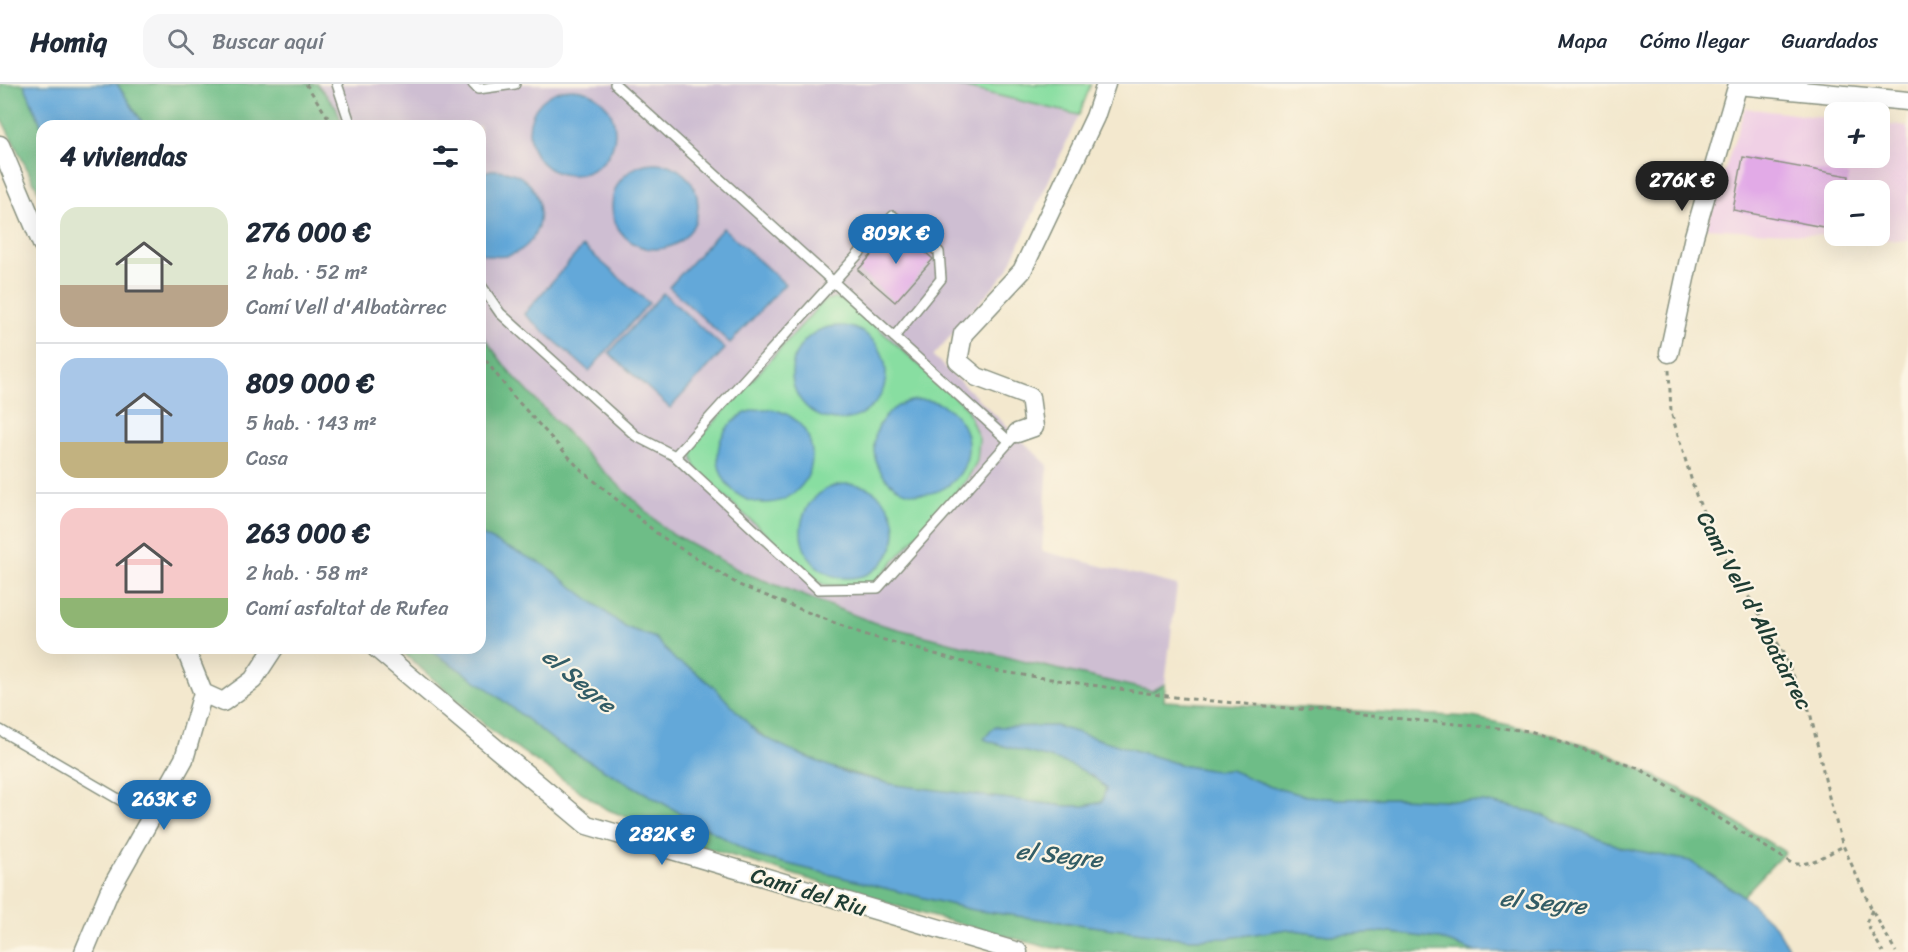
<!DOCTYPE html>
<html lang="es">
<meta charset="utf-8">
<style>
:root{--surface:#fff;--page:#f6f6f7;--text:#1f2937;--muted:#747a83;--line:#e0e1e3;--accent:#1f6fb2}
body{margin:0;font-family:Sriracha,sans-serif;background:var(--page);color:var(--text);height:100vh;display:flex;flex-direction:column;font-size:22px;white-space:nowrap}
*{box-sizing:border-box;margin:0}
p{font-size:20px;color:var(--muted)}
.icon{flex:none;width:33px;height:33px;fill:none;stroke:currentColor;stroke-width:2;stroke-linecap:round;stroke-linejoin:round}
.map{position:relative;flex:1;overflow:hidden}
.panel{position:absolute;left:36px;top:36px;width:450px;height:534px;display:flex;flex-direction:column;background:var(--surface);border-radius:18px;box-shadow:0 6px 24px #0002}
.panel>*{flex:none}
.buttons{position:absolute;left:1824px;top:18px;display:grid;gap:12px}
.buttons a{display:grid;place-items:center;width:66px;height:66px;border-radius:12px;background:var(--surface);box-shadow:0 6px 24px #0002;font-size:30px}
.price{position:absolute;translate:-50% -51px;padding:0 14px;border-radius:21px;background:var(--accent);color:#fff;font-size:20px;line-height:39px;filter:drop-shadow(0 2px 3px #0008)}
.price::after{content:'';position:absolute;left:50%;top:36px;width:18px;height:14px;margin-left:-9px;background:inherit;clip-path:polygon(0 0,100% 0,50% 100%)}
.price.on{background:#222;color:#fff}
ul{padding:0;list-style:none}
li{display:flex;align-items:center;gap:18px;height:150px;padding:0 24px}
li+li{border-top:2px solid var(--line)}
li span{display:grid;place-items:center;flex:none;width:168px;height:120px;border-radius:18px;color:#555}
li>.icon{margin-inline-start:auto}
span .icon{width:72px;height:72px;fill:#fffc;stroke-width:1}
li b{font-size:26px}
h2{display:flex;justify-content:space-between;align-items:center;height:72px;padding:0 24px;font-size:26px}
header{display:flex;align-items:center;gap:36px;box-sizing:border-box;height:84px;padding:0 30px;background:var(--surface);border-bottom:2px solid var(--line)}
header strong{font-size:28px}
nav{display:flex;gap:33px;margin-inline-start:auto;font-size:21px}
.search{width:420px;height:54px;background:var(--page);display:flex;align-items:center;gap:15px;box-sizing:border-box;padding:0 21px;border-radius:18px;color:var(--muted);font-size:22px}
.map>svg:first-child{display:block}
.built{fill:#f0d0e5;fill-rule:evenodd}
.industrial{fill:#cebed2}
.green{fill:#88dea1;stroke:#548e6a;stroke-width:1.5}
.forest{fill:#6ebd87;stroke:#467d5e;stroke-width:1.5}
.water{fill:#63a8d9;stroke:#417286;stroke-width:1.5}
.building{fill:#e2aae7}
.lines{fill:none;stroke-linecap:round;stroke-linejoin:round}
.lane-casing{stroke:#899281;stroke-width:12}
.street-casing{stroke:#899281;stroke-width:21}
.path{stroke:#899281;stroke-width:3;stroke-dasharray:4.5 4.5;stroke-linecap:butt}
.lane{stroke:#fff;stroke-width:9}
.street{stroke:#fff;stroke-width:18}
.labels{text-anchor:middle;stroke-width:4.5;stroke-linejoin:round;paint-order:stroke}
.street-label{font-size:22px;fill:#1f3d34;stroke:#fcf5e5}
.water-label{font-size:24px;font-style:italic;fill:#335d66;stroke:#fcf5e5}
</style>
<header>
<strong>Homiq</strong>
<div class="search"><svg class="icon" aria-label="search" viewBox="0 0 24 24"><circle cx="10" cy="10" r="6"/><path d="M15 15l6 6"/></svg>Buscar aquí</div>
<nav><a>Mapa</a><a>Cómo llegar</a><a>Guardados</a></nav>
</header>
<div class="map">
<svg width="1908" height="868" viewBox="0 0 1908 868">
<rect width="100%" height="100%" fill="#fcf5e5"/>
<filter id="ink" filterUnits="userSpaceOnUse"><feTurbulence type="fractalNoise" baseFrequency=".0167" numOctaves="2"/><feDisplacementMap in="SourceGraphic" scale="12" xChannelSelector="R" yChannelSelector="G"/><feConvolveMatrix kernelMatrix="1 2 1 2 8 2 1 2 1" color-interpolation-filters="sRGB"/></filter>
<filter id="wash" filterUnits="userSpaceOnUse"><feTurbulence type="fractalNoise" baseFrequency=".008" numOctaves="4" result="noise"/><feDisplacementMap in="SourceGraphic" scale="24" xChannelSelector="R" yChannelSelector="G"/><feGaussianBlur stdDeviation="1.35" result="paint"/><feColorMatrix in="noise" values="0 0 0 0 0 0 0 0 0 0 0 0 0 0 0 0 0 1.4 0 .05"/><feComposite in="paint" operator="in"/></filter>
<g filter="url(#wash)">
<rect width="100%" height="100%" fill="#f3e8ce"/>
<path class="built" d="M 1745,24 L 1834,35 L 1834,74 L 1880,74 L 1880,40 L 1908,43 L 1908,157 L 1706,144 ZM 1834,106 L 1880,106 L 1880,152 L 1834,152 Z"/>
<path class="industrial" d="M 317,0 L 950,0 L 1079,31 L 1007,187 L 933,272 L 1048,381 L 1042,467 L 1177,501 L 1165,600 L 1152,607 L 1026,578 L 875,539 L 742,488 L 666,446 L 590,374 L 508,286 L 480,248 L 480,42 L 343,42 L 336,23 Z"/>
<path class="green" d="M 950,0 L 1091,0 L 1079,31 Z
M 835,214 L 850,219 L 966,323 L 979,355 L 977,377 L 966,397 L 877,496 L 866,503 L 824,501 L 818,497 L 704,394 C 693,383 688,370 698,356 L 818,223 L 826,216 Z"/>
<path class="forest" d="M 0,0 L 24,0 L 42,43 L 42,114 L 0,32 Z
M 117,0 L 317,0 L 336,23 L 343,42 L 145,42 Z
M 480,248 L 508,286 L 590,374 L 666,446 L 742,488 L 875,539 L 1026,578 L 1152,607 L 1165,600 L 1164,617 L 1472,633 L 1546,649 L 1598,665 L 1677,703 L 1785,768 L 1743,812 L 1689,777 L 1623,764 L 1534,728 L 1483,718 L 1398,714 L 1339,715 L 1307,712 L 1271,703 L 1230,686 L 1216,687 L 1185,682 L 1056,642 L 994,643 L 998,661 C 1033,668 1080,677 1106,704 L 1102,718 L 1085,722 L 1065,722 L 895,701 L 830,683 L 772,658 L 746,639 L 714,603 L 690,584 L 676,577 L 655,554 L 625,543 L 520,471 L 480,450 Z
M 398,564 L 427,564 L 487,604 L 557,659 L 756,772 L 973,826 L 1188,855 L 1229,854 L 1287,845 L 1328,851 L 1384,848 L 1440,855 L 1476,868 L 1092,868 L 1046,863 L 923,830 L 700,762 L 606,725 L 492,647 Z"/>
<path class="water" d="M 24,0 L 117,0 L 145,42 L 42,43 Z
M529 48a43 43 0 1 1 86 0a43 43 0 1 1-86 0Z
M612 122a43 43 0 1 1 86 0a43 43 0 1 1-86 0Z
M 491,86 C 566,84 548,193 480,169 L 480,89 Z
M 723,144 L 785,200 L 730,259 L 669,203 Z
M 583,162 L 649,219 L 589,287 L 524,230 Z
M 663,209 L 725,265 L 670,324 L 609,269 Z
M792 289a47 47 0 1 1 94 0a47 47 0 1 1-94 0Z
M874 363a47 47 0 1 1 94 0a47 47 0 1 1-94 0Z
M718 372a47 47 0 1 1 94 0a47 47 0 1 1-94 0Z
M801 447a47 47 0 1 1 94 0a47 47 0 1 1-94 0Z
M 480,450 L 544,481 L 625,543 L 655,554 L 676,577 L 690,584 L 714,603 L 758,650 L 801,671 L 846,689 L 895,701 L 1065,722 L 1085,722 L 1102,718 L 1106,704 C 1075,671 1023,672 984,655 L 994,643 L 1056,642 L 1185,682 L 1216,687 L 1230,686 L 1271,703 L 1307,712 L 1339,715 L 1398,714 L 1483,718 L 1534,728 L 1623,764 L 1690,777 L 1743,812 L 1777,844 L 1791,868 L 1476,868 L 1440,855 L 1384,848 L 1328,851 L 1287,845 L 1229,854 L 1188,855 L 973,826 L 756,772 L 557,659 L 487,604 L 427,564 L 480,564 Z"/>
<g id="blocks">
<path class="building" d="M 1743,73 L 1849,92 L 1847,106 L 1834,106 L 1834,145 L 1733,126 Z
M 897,143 L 933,175 L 895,218 L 858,186 Z"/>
</g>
</g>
<g filter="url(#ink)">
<use href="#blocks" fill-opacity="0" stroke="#899281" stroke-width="1.5"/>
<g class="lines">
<defs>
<path id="lane" d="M 337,0 L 351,42
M 473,0 L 478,5 L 515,0
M 615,0 L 1009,357
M 480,200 L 500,229 L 636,352 L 675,372 L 818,505 L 878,504 L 1017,349
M 675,372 L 893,132 L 939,168 L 941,195 L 894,253
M 0,646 L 151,734"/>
<path id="street" d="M 1738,1 L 1908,17
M 0,61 L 42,160
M 1669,269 L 1694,152 L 1738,0
M 1017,349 L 1034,343 L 1030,313 L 977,293 L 958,277 L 963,250 L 1022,187 L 1095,33 L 1106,0
M 376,564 L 587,741 L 1018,868
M 203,609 L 223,618 L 253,596 L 274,564
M 84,868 L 109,808 L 184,675 L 203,609 L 185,564"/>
</defs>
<use href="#lane" class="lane-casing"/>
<use href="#street" class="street-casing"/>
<path class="path" d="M 306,0 L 327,32 L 331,42
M 480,269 L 513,312 L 579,384 L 659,451 L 739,501 L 863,550 L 996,587 L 1181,614 L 1530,647 L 1640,685 L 1793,780 C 1814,781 1824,771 1844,762
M 1669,286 L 1671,328 L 1696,411 L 1719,465 L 1780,563 L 1810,628 L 1829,713 L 1842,759 L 1872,826 L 1896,868
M 1872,826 L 1866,839 L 1883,868"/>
<use href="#lane" class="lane"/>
<use href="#street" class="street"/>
</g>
</g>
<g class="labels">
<g class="street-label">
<text transform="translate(1755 526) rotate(62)" y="8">Camí Vell d'Albatàrrec</text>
<text transform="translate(809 807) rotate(17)" y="8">Camí del Riu</text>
</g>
<g class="water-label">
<text transform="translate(579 596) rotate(40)" y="8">el Segre</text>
<text transform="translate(1059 771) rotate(6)" y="8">el Segre</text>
<text transform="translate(1543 818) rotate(6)" y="8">el Segre</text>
</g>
</g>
</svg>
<div class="buttons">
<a>+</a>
<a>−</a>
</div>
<b class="price on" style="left:1682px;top:128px">276K €</b>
<b class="price" style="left:896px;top:181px">809K €</b>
<b class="price" style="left:164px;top:747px">263K €</b>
<b class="price" style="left:662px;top:782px">282K €</b>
<section class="panel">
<h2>4 viviendas<svg class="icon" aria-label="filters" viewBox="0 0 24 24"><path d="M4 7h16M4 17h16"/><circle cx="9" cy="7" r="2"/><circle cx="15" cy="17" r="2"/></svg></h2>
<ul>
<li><span style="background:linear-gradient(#dfe7d0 65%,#b9a48a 0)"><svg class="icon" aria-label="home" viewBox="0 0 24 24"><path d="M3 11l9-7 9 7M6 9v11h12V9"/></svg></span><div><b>276 000 €</b><p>2 hab. · 52 m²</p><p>Camí Vell d'Albatàrrec</p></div></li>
<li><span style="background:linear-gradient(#a9c7e8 70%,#c2b280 0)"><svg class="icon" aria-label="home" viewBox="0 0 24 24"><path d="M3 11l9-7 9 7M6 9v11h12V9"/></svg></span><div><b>809 000 €</b><p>5 hab. · 143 m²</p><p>Casa</p></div></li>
<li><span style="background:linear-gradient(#f6c9c9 75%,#8fb573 0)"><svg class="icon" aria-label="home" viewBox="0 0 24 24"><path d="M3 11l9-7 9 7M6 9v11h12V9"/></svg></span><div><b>263 000 €</b><p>2 hab. · 58 m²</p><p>Camí asfaltat de Rufea</p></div></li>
</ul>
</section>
</div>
